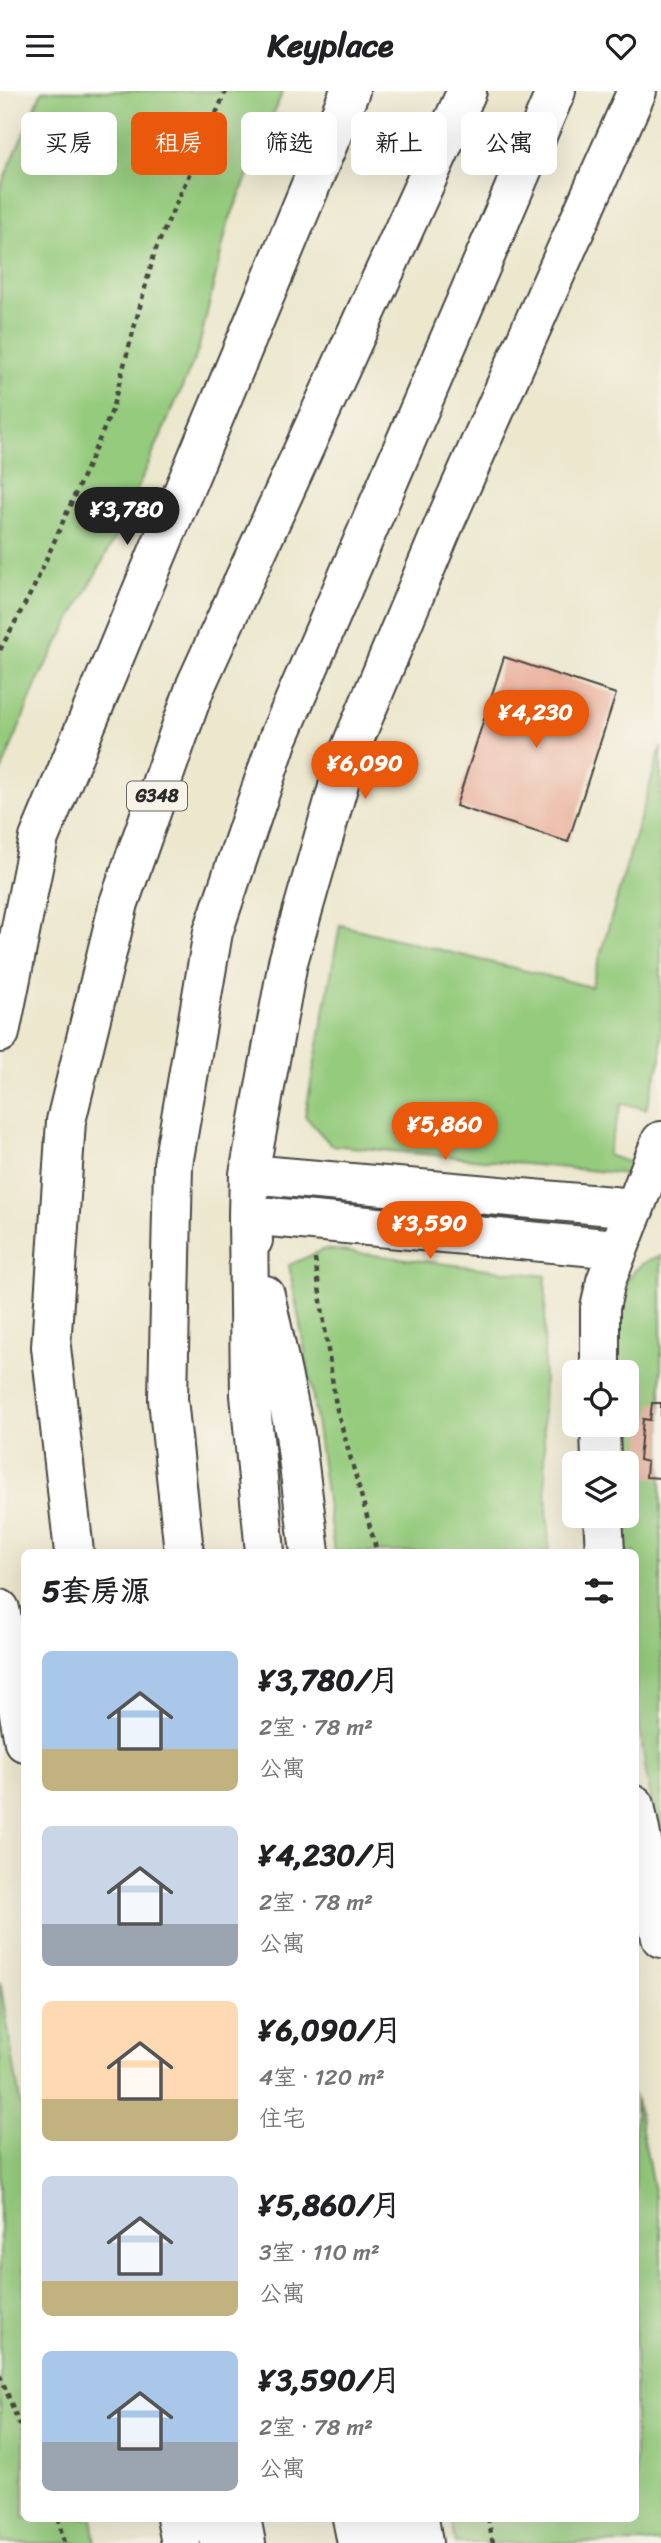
<!DOCTYPE html>
<html lang="zh">
<meta charset="utf-8">
<style>
:root{--surface:#fff;--page:#f2f2f2;--text:#202124;--muted:#757577;--accent:#ea580c}
body{margin:0;font-family:Sriracha,"LXGW WenKai TC",sans-serif;background:var(--page);color:var(--text);height:100vh;display:flex;flex-direction:column;font-size:26px;white-space:nowrap}
*{box-sizing:border-box;margin:0}
p{font-size:23px;color:var(--muted)}
.icon{flex:none;width:38px;height:38px;fill:none;stroke:currentColor;stroke-width:2;stroke-linecap:round;stroke-linejoin:round}
.map{position:relative;flex:1;overflow:hidden}
.drawer{position:absolute;left:21px;top:1458px;width:618px;height:973px;display:flex;flex-direction:column;background:var(--surface);border-radius:10px;box-shadow:0 7px 28px #0002}
.drawer>*{flex:none}
.hud{position:absolute;left:21px;top:21px;width:620px;height:63px;display:flex;gap:14px}
.buttons{position:absolute;left:562px;top:1269px;display:grid;gap:14px}
.buttons a{display:grid;place-items:center;width:77px;height:77px;border-radius:10px;background:var(--surface);box-shadow:0 7px 28px #0002;font-size:35px}
.price{position:absolute;translate:-50% -60px;padding:0 16px;border-radius:24px;background:var(--accent);color:#fff;font-size:23px;line-height:46px;filter:drop-shadow(0 2px 4px #0008)}
.price::after{content:'';position:absolute;left:50%;top:42px;width:21px;height:16px;margin-left:-10px;background:inherit;clip-path:polygon(0 0,100% 0,50% 100%)}
.price.selected{background:#222;color:#fff}
ul{padding:0;list-style:none}
li{display:flex;align-items:center;gap:21px;height:175px;padding:0 21px}
li span{display:grid;place-items:center;flex:none;width:196px;height:140px;border-radius:10px;color:#555}
li>.icon{margin-inline-start:auto}
span .icon{width:84px;height:84px;fill:#fffc;stroke-width:1}
li b{font-size:30px}
h2{display:flex;justify-content:space-between;align-items:center;height:84px;padding:0 21px;font-size:30px}
.chip{padding:0 24px;border-radius:10px;background:var(--surface);box-shadow:0 7px 28px #0002;font-size:24px;line-height:63px}
.chip.selected{background:var(--accent);color:#fff}
header{display:flex;justify-content:space-between;align-items:center;height:91px;padding:0 21px;background:var(--surface);font-size:32px;font-weight:800}
.map>svg:first-child{display:block}
.green{fill:#94cb7d;stroke:#607b54;stroke-width:2}
.building{fill:#e9ab96}
.lines{fill:none;stroke-linecap:round;stroke-linejoin:round}
.minor-casing{stroke:#484743;stroke-width:42}
.highway-casing{stroke:#484743;stroke-width:42}
.path{stroke:#484743;stroke-width:4.5;stroke-dasharray:5 5;stroke-linecap:butt}
.minor{stroke:#fff;stroke-width:38}
.highway{stroke:#fff;stroke-width:38}
.labels{text-anchor:middle;stroke-width:5;stroke-linejoin:round;paint-order:stroke}
.shield{fill:#f7f3e8;stroke:#686764;stroke-width:2}
.shield-label{font-size:18px;font-weight:bold;fill:#2b2b2b}
</style>
<header><svg class="icon" aria-label="menu" viewBox="0 0 24 24"><path d="M4 6h16M4 12h16M4 18h16"/></svg>Keyplace<svg class="icon" aria-label="heart" viewBox="0 0 24 24"><path d="M12 20l-8-8c-3-5 5-10 8-4 3-6 11-1 8 4z"/></svg></header>
<div class="map">
<svg width="661" height="2452" viewBox="0 0 661 2452">
<rect width="100%" height="100%" fill="#f7f3e8"/>
<filter id="ink" filterUnits="userSpaceOnUse"><feTurbulence type="fractalNoise" baseFrequency=".0143" numOctaves="2"/><feDisplacementMap in="SourceGraphic" scale="14" xChannelSelector="R" yChannelSelector="G"/><feConvolveMatrix kernelMatrix="1 2 1 2 8 2 1 2 1" color-interpolation-filters="sRGB"/></filter>
<filter id="wash" filterUnits="userSpaceOnUse"><feTurbulence type="fractalNoise" baseFrequency=".00686" numOctaves="4" result="noise"/><feDisplacementMap in="SourceGraphic" scale="28" xChannelSelector="R" yChannelSelector="G"/><feGaussianBlur stdDeviation="1.57" result="paint"/><feColorMatrix in="noise" values="0 0 0 0 0 0 0 0 0 0 0 0 0 0 0 0 0 1.4 0 .05"/><feComposite in="paint" operator="in"/></filter>
<g filter="url(#wash)">
<rect width="100%" height="100%" fill="#ece7cd"/>
<path class="green" d="M 42,0 L 283,0 L 228,132 L 198,260 L 119,440 L 38,589 L 0,684 L 0,97 Z
M 661,656 L 661,967 L 646,1018 L 622,1012 L 607,1064 L 634,1073 L 627,1083 L 331,1054 L 305,1025 L 340,834 L 591,896 Z
M 325,1158 L 546,1185 L 543,1324 L 549,1461 L 334,1461 L 312,1299 L 289,1174 Z
M 661,1165 L 661,1757 L 646,1682 L 635,1601 L 635,1461 L 622,1461 L 620,1425 L 626,1424 L 626,1372 L 618,1372 L 617,1334 L 626,1334 L 626,1281 L 616,1281 C 616,1239 609,1178 661,1165 Z
M 0,1890 L 24,2034 L 24,2427 L 92,2427 L 96,2452 L 0,2452 Z
M 635,2004 L 661,2136 L 661,2452 L 455,2452 L 450,2427 L 635,2427 Z"/>
<g id="blocks">
<path class="building" d="M 504,566 L 616,603 L 568,751 L 456,715 Z
M 652,1312 L 661,1312 L 661,1387 L 646,1386 L 647,1371 L 639,1369 L 643,1328 L 650,1329 Z"/>
</g>
</g>
<g filter="url(#ink)">
<use href="#blocks" fill-opacity="0" stroke="#484743" stroke-width="2"/>
<g class="lines">
<defs>
<path id="minor" d="M 0,942 L 39,747 L 350,0
M 249,1083 L 635,1117
M 253,1149 L 248,1124 L 617,1158
M 265,1204 L 295,1343 L 310,1461
M 600,1281 L 600,1217 L 606,1190 L 661,1050
M 600,1334 L 601,1372
M 603,1424 L 605,1461
M 265,1461 L 250,1304 L 248,1124 L 249,1083 L 288,871 L 346,668 L 445,431 L 637,0
M 0,1518 L 24,1651
M 635,1714 L 661,1847
M 176,2427 L 181,2452
M 212,2427 L 221,2452
M 384,2427 L 391,2452
M 419,2427 L 423,2452"/>
<path id="highway" d="M 74,1461 L 51,1256 L 66,1030 L 119,812 L 196,594 L 467,0
M 184,1461 L 168,1308 L 173,1073 L 213,841 L 278,648 L 556,0
M 241,2427 L 246,2452
M 352,2427 L 357,2452"/>
</defs>
<use href="#minor" class="minor-casing"/>
<use href="#highway" class="highway-casing"/>
<path class="path" d="M 0,559 L 34,496 L 111,322 L 155,160 L 226,0
M 315,1168 L 336,1315 L 377,1461
M 0,2284 L 24,2345
M 58,2427 L 64,2452
M 488,2427 L 493,2452"/>
<use href="#minor" class="minor"/>
<use href="#highway" class="highway"/>
</g>
</g>
<g class="labels">
<rect class="shield" x="127" y="690.5" width="60" height="29" rx="5"/>
<g class="shield-label">
<text x="157" y="711">G348</text>
</g>
</g>
</svg>
<div class="buttons">
<a><svg class="icon" aria-label="locate" viewBox="0 0 24 24"><circle cx="12" cy="12" r="6"/><path d="M12 2v4M12 18v4M2 12h4M18 12h4"/></svg></a>
<a><svg class="icon" aria-label="layers" viewBox="0 0 24 24"><path d="M12 4l9 5-9 5-9-5zM3 14l9 5 9-5"/></svg></a>
</div>
<b class="price selected" style="left:127px;top:456px">¥3,780</b>
<b class="price" style="left:536px;top:659px">¥4,230</b>
<b class="price" style="left:365px;top:710px">¥6,090</b>
<b class="price" style="left:445px;top:1071px">¥5,860</b>
<b class="price" style="left:430px;top:1170px">¥3,590</b>
<div class="hud">
<a class="chip">买房</a>
<a class="chip selected">租房</a>
<a class="chip">筛选</a>
<a class="chip">新上</a>
<a class="chip">公寓</a>
</div>
<section class="drawer">
<h2>5套房源<svg class="icon" aria-label="filters" viewBox="0 0 24 24"><path d="M4 7h16M4 17h16"/><circle cx="9" cy="7" r="2"/><circle cx="15" cy="17" r="2"/></svg></h2>
<ul>
<li><span style="background:linear-gradient(#a9c7e8 70%,#c2b280 0)"><svg class="icon" aria-label="home" viewBox="0 0 24 24"><path d="M3 11l9-7 9 7M6 9v11h12V9"/></svg></span><div><b>¥3,780/月</b><p>2室 · 78 m²</p><p>公寓</p></div></li>
<li><span style="background:linear-gradient(#c9d6e8 70%,#9aa5b1 0)"><svg class="icon" aria-label="home" viewBox="0 0 24 24"><path d="M3 11l9-7 9 7M6 9v11h12V9"/></svg></span><div><b>¥4,230/月</b><p>2室 · 78 m²</p><p>公寓</p></div></li>
<li><span style="background:linear-gradient(#ffd9b3 70%,#c2b280 0)"><svg class="icon" aria-label="home" viewBox="0 0 24 24"><path d="M3 11l9-7 9 7M6 9v11h12V9"/></svg></span><div><b>¥6,090/月</b><p>4室 · 120 m²</p><p>住宅</p></div></li>
<li><span style="background:linear-gradient(#c9d6e8 75%,#c2b280 0)"><svg class="icon" aria-label="home" viewBox="0 0 24 24"><path d="M3 11l9-7 9 7M6 9v11h12V9"/></svg></span><div><b>¥5,860/月</b><p>3室 · 110 m²</p><p>公寓</p></div></li>
<li><span style="background:linear-gradient(#a9c7e8 65%,#9aa5b1 0)"><svg class="icon" aria-label="home" viewBox="0 0 24 24"><path d="M3 11l9-7 9 7M6 9v11h12V9"/></svg></span><div><b>¥3,590/月</b><p>2室 · 78 m²</p><p>公寓</p></div></li>
</ul>
</section>
</div>
